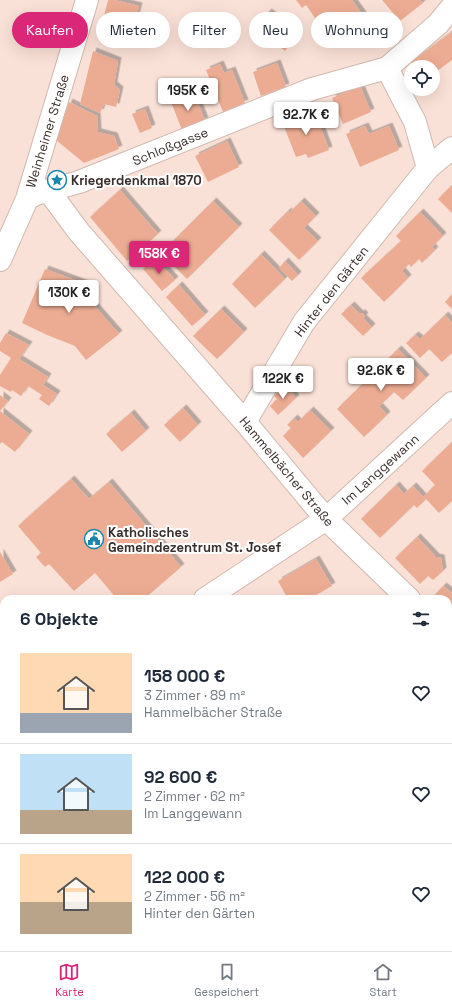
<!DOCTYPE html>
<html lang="de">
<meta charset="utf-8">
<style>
:root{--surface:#fff;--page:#f6f6f7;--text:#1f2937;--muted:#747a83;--line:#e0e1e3;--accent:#db2777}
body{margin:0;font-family:"Space Grotesk",sans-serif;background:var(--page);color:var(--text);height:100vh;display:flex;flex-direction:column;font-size:15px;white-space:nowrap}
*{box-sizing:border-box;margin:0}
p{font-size:13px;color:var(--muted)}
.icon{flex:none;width:22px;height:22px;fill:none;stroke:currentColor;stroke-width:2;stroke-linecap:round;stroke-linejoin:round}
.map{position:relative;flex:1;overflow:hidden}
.panel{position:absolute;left:0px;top:595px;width:452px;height:356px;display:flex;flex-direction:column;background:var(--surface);border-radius:12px 12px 0 0;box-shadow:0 4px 16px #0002}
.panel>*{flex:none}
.hud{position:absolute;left:12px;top:12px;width:428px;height:36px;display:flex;gap:8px}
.fabs{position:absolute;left:404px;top:60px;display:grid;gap:8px}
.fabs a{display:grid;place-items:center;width:36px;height:36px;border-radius:50%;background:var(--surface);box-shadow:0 4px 16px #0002;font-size:20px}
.price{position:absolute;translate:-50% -34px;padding:0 9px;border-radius:4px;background:#fff;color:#222;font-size:13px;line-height:26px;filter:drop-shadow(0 1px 2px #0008)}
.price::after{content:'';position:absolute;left:50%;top:24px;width:12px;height:9px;margin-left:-6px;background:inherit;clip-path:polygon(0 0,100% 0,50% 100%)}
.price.active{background:var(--accent);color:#fff}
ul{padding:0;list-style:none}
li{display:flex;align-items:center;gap:12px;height:100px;padding:0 20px}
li+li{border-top:1px solid var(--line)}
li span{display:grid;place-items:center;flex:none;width:112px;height:80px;border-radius:0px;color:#555}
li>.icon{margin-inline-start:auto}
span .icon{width:48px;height:48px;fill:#fffc;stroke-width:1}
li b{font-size:17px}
h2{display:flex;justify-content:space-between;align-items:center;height:48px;padding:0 20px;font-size:17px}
.pill{padding:0 14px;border-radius:18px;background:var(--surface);box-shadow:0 4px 16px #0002;font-size:14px;line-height:36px}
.pill.active{background:var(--accent);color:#fff}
.tabs{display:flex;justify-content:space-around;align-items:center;height:56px;border-top:1px solid var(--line);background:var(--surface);font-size:11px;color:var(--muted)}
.tabs a{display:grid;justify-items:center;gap:2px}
.tabs .active{color:var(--accent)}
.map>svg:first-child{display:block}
.green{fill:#fbc8b4}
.building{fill:#ecac93;filter:url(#shadow)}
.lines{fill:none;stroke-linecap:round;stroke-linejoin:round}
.minor-casing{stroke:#d0b8af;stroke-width:24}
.minor{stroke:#fff;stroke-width:22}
.labels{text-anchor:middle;stroke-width:4;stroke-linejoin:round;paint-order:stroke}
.street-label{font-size:13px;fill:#392f2c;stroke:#fff}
.poi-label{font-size:13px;font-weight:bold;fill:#392f2c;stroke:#fff;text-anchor:start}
</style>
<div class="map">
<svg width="452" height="951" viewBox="0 0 452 951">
<defs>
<filter id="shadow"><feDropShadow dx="3.5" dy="-3.5" stdDeviation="0" flood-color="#0004"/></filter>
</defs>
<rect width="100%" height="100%" fill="#fae1d7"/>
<path class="green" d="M 300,947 L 323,947 L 319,951 L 303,951 Z
M 330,947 L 362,947 L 358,951 L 325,951 Z"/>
<path class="building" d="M 108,0 L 114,0 L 139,6 L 131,37 L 101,29 Z
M 296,0 L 343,0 L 344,1 L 346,0 L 352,0 L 370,25 L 342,45 L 332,30 L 330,31 L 321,18 L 317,21 L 306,5 L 302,8 Z
M 382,0 L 420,0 L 423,3 L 400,21 Z
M 268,12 L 298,34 L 285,51 L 272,41 L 266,48 L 250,35 Z
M 452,32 L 452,60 L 433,74 L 433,67 L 415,67 L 411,62 Z
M 93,51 L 118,61 L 114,85 L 120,90 L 116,107 L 104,104 L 100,113 L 80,104 Z
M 277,63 L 286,87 L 261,96 L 253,72 Z
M 220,64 L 224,73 L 232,70 L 245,103 L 223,112 L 206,70 Z
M 360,86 L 371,112 L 343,124 L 332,98 Z
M 194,93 L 205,121 L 182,130 L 171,102 Z
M 69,102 L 97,116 L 98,132 L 114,136 L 119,149 L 84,163 L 56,140 Z
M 145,109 L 152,128 L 140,133 L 132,114 Z
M 315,112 L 329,150 L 308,158 L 306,154 L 296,157 L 283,124 Z
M 365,126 L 369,134 L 389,126 L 399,150 L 360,167 L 346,134 Z
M 227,141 L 239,167 L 208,182 L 195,156 Z
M 452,185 L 452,213 L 438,199 Z
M 120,190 L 158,234 L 127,261 L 90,217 Z
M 213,201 L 239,227 L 187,279 L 161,253 Z
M 301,201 L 316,216 L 304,228 L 318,241 L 299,260 L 269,230 L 288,211 L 289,213 Z
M 420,212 L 443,236 L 432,247 L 435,250 L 422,263 L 419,259 L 411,267 L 409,264 L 402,271 L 408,278 L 384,302 L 361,278 L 401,241 L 396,236 Z
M 261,254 L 285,279 L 255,308 L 232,284 Z
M 155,258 L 175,280 L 162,291 L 143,269 Z
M 285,261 L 298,275 L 292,281 L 279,268 Z
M 45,269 L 91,286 L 91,302 L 119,334 L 86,360 L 75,346 L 47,335 L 22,323 Z
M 179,285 L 205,315 L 192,326 L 166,297 Z
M 452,294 L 452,309 L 445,302 Z
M 351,305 L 360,314 L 362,313 L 365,316 L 363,318 L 372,327 L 363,336 L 341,314 Z
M 221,309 L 244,332 L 217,359 L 193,336 Z
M 445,315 L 452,323 L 452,353 L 442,362 L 429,349 L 420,358 L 406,343 L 415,335 L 420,339 Z
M 6,333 L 29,345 L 19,359 L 48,377 L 43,385 L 57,394 L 49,406 L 39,399 L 42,395 L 28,386 L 21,396 L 12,390 L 11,392 L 0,386 L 0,375 L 11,358 L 0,351 L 0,343 Z
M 398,349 L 426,378 L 403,400 L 394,392 L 387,399 L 379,406 L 387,415 L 364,437 L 337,409 Z
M 285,386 L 296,398 L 278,415 L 270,406 L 277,399 L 274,396 Z
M 0,395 L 8,401 L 0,411 L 29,434 L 15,452 L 2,442 L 0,444 Z
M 183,408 L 198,425 L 180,442 L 164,425 Z
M 310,410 L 331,431 L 303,458 L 283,436 L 291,428 L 287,425 L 294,418 L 298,422 Z
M 131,413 L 146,431 L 122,452 L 106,434 Z
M 452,442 L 452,501 L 439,513 L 426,499 L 417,508 L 414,505 L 380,538 L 361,519 L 396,485 L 404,494 L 413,486 L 423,497 L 435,485 L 422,471 Z
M 71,479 L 89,499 L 109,482 L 181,567 L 144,599 L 117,599 L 95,573 L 74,591 L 49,564 L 45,567 L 36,557 L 41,553 L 18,526 Z
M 417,537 L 436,557 L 441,558 L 443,571 L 433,580 L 428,576 L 420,584 L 395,558 Z
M 0,552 L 13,574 L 0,582 Z
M 316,559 L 332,586 L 309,599 L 288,599 L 278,581 Z
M 443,586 L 452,593 L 452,620 L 448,616 L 448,599 L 431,599 Z
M 4,613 L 4,637 L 0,631 L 0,616 Z
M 4,898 L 4,940 L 0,937 L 0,903 Z
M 448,913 L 452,917 L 452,951 L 439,951 L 435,948 L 432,951 L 428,951 L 424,947 L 448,947 Z
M 5,947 L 52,947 L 56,951 L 8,951 L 4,948 Z
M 176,947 L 277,947 L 281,951 L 180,951 Z"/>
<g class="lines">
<defs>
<path id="minor" d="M 387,68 L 415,122 L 428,168
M 48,190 L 79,232 L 245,422 L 326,519 L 409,599
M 27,199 L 36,194 L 79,182 L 312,89 L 387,68 L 438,24 L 452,7
M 0,260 L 27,199 L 87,0
M 245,422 L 304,322 L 428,168 L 452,148
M 205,599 L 326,519 L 452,403
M 448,637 L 452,640
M 448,732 L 452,730
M 0,734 L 4,731
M 131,947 L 140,951
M 410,947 L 414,951
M 107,951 L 112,947"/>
</defs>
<use href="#minor" class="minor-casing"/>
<use href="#minor" class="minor"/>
</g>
<defs>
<symbol id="sight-ring" viewBox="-11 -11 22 22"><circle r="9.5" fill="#fff" stroke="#1785ac" stroke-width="1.5"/><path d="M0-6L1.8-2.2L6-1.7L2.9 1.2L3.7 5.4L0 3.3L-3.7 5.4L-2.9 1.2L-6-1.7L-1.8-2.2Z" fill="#1785ac"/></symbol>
<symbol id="civic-ring" viewBox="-11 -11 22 22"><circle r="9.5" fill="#fff" stroke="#1785ac" stroke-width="1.5"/><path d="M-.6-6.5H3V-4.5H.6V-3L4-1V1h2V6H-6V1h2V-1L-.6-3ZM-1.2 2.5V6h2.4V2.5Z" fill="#1785ac"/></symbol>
</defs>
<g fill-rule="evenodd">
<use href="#sight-ring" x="46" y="169" width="22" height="22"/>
<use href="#civic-ring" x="83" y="528" width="22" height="22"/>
</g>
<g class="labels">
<g class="street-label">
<text transform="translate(47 131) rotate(-73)" y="5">Weinheimer Straße</text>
<text transform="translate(170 146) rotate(-22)" y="5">Schloßgasse</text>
<text transform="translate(331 291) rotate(-52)" y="5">Hinter den Gärten</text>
<text transform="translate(380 469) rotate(-42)" y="5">Im Langgewann</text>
<text transform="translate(287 471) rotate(50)" y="5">Hammelbächer Straße</text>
</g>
<g class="poi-label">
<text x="71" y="185">Kriegerdenkmal 1870</text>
<text x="108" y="537">Katholisches<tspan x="108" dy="15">Gemeindezentrum St. Josef</tspan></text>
</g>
</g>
</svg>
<div class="fabs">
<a><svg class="icon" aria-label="locate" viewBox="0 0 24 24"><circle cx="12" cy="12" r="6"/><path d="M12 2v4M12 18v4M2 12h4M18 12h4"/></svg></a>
</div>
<b class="price" style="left:188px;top:112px">195K €</b>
<b class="price" style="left:306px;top:136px">92.7K €</b>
<b class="price active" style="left:159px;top:275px">158K €</b>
<b class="price" style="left:69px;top:314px">130K €</b>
<b class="price" style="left:381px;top:392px">92.6K €</b>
<b class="price" style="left:283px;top:400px">122K €</b>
<div class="hud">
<a class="pill active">Kaufen</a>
<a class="pill">Mieten</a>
<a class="pill">Filter</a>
<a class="pill">Neu</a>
<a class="pill">Wohnung</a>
</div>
<section class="panel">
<h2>6 Objekte<svg class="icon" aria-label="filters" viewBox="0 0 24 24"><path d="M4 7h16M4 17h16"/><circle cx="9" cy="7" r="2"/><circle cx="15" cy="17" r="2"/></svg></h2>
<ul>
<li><span style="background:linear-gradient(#ffd9b3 75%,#9aa5b1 0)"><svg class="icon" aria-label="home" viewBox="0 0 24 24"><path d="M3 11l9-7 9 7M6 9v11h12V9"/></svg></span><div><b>158 000 €</b><p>3 Zimmer · 89 m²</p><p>Hammelbächer Straße</p></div><svg class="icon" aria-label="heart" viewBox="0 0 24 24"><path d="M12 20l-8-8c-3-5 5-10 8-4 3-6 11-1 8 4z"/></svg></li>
<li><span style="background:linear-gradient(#bfe0f5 70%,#b9a48a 0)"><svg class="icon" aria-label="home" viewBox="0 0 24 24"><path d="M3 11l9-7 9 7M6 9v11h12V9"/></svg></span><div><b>92 600 €</b><p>2 Zimmer · 62 m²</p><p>Im Langgewann</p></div><svg class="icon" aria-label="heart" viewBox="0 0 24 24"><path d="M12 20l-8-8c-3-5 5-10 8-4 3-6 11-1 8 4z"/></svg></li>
<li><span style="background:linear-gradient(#ffd9b3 60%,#b9a48a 0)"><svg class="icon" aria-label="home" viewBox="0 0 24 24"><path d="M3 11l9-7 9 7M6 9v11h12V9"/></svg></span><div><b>122 000 €</b><p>2 Zimmer · 56 m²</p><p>Hinter den Gärten</p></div><svg class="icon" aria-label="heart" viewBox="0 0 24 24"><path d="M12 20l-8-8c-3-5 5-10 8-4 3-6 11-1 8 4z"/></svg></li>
</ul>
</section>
</div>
<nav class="tabs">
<a class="active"><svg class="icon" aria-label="map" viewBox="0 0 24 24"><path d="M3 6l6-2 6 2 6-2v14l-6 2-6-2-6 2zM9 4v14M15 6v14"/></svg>Karte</a>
<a><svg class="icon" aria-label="saved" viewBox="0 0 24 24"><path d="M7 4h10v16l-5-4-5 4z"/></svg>Gespeichert</a>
<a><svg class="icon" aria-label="home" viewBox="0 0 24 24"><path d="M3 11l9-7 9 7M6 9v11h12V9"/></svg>Start</a>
</nav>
